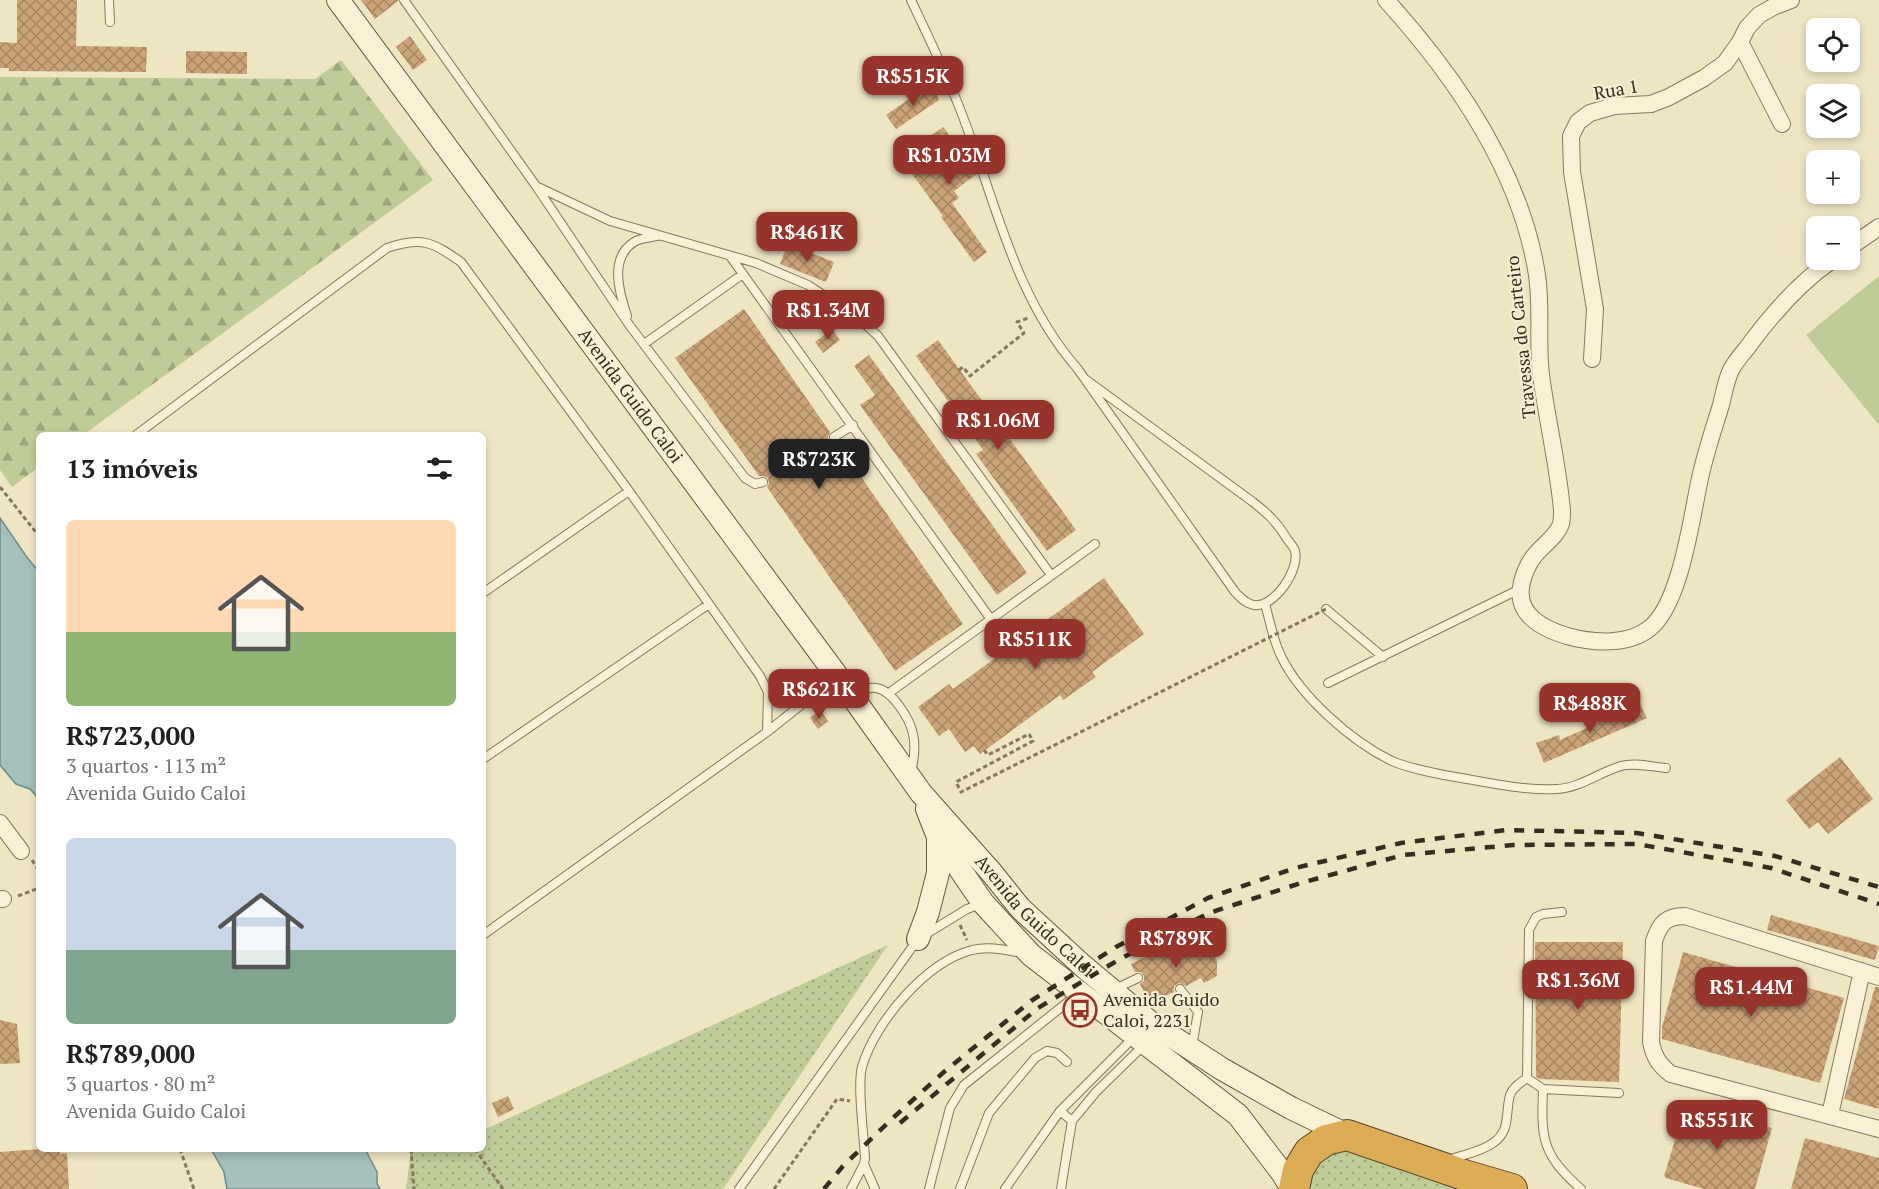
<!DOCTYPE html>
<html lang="pt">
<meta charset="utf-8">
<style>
:root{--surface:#fff;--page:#f6f6f6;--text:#202124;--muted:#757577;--accent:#96342b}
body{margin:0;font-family:"PT Serif",serif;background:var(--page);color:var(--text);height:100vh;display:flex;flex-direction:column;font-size:22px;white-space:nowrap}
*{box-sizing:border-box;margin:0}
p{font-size:20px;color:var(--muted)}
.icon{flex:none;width:33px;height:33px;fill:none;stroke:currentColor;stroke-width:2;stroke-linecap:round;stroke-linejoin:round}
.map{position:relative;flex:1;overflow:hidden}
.panel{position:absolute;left:36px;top:432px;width:450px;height:720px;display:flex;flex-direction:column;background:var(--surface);border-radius:9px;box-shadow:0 3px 9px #0003}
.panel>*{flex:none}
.buttons{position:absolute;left:1806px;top:18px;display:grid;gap:12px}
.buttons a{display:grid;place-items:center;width:54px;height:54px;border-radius:9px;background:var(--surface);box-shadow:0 3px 9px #0003;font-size:30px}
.price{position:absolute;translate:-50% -51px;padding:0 14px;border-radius:12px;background:var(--accent);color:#fff;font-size:20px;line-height:39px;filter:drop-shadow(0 2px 3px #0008)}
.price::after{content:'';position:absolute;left:50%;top:36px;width:18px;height:14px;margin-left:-9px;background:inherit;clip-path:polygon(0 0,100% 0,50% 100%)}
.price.current{background:#222;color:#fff}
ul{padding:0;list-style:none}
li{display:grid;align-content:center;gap:12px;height:318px;padding:0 30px}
li span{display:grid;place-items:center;height:186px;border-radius:9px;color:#555}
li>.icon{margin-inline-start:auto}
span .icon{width:108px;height:108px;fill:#fffc;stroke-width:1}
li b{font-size:26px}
h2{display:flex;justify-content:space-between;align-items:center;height:72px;padding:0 30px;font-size:26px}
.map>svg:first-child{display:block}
.grass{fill:#c0cc97}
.forest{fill:url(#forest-firs)}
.park{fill:url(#park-dots)}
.water{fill:#a5c0bb;stroke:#6c8e89;stroke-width:1.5}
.building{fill:url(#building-cross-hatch)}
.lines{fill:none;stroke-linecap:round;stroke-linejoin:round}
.lane-casing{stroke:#88775a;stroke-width:10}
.street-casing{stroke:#88775a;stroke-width:18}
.secondary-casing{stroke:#69583d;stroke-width:24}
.highway-casing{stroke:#55442e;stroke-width:32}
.path{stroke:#88775a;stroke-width:3;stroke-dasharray:4.5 3;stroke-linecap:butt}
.lane{stroke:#f8f1d6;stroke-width:8}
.street{stroke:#f8f1d6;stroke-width:16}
.secondary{stroke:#f8f1d6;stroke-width:22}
.highway{stroke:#dcad55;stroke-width:30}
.rail{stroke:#382d1e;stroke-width:4.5;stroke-dasharray:10 10;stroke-linecap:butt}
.path-bridge{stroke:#88775a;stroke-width:3;stroke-dasharray:4.5 3;stroke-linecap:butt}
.labels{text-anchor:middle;stroke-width:4.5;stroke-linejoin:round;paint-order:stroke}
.street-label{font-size:18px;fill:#382d1e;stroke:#f5eed3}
.poi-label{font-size:18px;fill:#382d1e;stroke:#f5eed3;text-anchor:start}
</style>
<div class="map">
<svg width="1879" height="1189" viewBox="0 0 1879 1189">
<defs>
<pattern id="forest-firs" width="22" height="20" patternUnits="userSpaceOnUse" patternTransform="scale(1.5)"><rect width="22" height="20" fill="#c0cc97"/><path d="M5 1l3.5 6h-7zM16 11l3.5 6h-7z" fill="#9da67b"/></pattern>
<pattern id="park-dots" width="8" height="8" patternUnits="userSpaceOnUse" patternTransform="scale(1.5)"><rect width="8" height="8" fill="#c0cc97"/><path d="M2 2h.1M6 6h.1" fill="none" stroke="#9da67b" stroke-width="1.8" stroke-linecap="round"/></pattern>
<pattern id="building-cross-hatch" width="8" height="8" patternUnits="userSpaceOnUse" patternTransform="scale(1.5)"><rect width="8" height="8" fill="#cba379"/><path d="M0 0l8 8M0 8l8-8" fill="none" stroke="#a68563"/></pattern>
</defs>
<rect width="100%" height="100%" fill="#eee5c3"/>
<path class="grass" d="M 1879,276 L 1879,425 L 1806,335 Z"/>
<path class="forest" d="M 341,60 L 433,180 L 83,435 L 39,435 L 39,467 L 12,487 L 0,470 L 0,77 L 315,79 Z"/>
<path class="park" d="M 888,945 L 723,1189 L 406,1189 L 411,1149 L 483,1149 L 483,1130 Z
M 1335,1145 L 1459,1189 L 1312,1189 L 1307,1180 L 1313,1165 Z"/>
<path class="water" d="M 0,518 L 26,556 L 39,572 L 39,799 L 30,789 L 16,784 L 0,765 Z
M 211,1149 L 365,1149 L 377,1172 L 377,1183 L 380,1189 L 227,1189 L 224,1172 Z"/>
<path class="building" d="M 17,0 L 77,0 L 76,46 L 147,47 L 146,72 L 9,71 L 9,68 L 0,68 L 0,42 L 17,43 Z
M 361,0 L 398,0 L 398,1 L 375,19 Z
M 410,36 L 427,60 L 413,70 L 396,47 Z
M 186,51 L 247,52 L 247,74 L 186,73 Z
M 932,83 L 939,100 L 896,129 L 886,115 Z
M 943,127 L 975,168 L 977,174 L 954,191 L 959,198 L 952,203 L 987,252 L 974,262 L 941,217 L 943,216 L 912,174 L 934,157 L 922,142 Z
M 788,244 L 834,262 L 826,282 L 780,264 Z
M 744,309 L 830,432 L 828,437 L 829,441 L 834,443 L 837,442 L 963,624 L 895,671 L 767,487 L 769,483 L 768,478 L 764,476 L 759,476 L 675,358 Z
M 832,329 L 840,340 L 823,353 L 815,342 Z
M 938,340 L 1076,530 L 1047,551 L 976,454 L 983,450 L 916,356 Z
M 869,355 L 1027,573 L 997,595 L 860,405 L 875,395 L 854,366 Z
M 1104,578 L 1144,634 L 1092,672 L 1096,677 L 1063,700 L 1060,695 L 980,754 L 974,746 L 965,752 L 949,729 L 939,736 L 918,707 L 949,684 L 953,689 Z
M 1640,704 L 1647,718 L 1544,763 L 1536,743 L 1559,735 L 1560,740 Z
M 820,710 L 828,721 L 818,729 L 810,718 Z
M 1840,757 L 1873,799 L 1828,834 L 1818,822 L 1809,829 L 1786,800 Z
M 1771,915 L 1879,946 L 1875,960 L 1767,930 Z
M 1206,938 L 1217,961 L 1217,976 L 1204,983 L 1201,978 L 1186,986 L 1179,983 L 1174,986 L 1174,992 L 1149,1003 L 1140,984 L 1144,981 L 1144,976 L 1141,972 L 1135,972 L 1131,964 L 1165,947 L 1167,952 Z
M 1535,942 L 1623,942 L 1619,1082 L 1540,1079 L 1536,1077 Z
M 1683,952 L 1844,998 L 1820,1083 L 1662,1039 L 1662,1027 Z
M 1875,987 L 1879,987 L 1879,1109 L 1844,1099 Z
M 0,1020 L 17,1024 L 20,1063 L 0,1064 Z
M 508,1096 L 514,1109 L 498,1117 L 492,1103 Z
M 1686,1104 L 1772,1128 L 1755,1189 L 1704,1189 L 1666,1178 L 1664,1176 Z
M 1805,1138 L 1879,1158 L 1879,1189 L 1791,1189 Z
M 41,1149 L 60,1149 L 60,1154 L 67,1153 L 69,1189 L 0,1189 L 0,1152 Z"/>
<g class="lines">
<defs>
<path id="lane" d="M 109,0 L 110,22
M 404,0 L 536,186 L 630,326 L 745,478 L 755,484 L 763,482
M 911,0 C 927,34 944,69 958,104 C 994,193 1012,294 1077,368 L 1235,592 C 1240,597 1246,604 1254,605 C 1274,608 1300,570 1295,551 C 1294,547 1290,543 1287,539 C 1277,522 1268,514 1253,502 L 1085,379
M 536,186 L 610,221 L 756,263 L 808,285 L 856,316 L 878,336 L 1051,575
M 730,256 L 990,618
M 627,316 C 619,292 609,258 634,242 C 640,238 650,238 657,236
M 644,344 L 743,274
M 136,435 L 387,248 C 422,236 432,242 461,262 L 629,491 L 760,676 L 768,692 L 767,732
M 834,437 L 853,425
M 483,593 L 629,491
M 1265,604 C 1270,621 1273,640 1281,656 C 1300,696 1352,742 1392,761 C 1413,770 1444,775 1467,779 C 1494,784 1530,791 1557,789 C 1580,788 1600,772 1621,766 C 1635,762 1652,767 1666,768
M 1326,609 L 1383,657
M 1328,683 L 1520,589
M 852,692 C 860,690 869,687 876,688 C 892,690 910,719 913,734 C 916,747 914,760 911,772
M 889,693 L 1095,544
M 483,759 L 709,604
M 483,935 L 767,732 L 836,677
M 1115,989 L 1138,978
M 1180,989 L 1198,1012 L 1192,1047
M 1527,1078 L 1529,930 L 1536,917 L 1543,914 L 1562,912
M 1527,1078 L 1543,1089 L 1619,1093
M 1543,1089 C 1541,1140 1542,1154 1581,1189
M 1060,1111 L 1072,1121 L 1061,1189
M 1072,1121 L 1096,1092 L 1144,1045
M 1448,1160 C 1462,1155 1481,1152 1493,1143 C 1511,1131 1505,1113 1510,1095 C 1513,1087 1520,1083 1527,1078
M 739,1189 L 918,939 L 967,909 L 981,904
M 851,1189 L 864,1164
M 875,1189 L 864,1164 L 865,1158 C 864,1137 857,1084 862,1067 C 875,1022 926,962 972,950 C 989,946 1005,950 1022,953
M 929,1189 L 950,1108 L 964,1085 L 1079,993
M 960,1189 L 989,1113 L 1035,1058 L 1047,1051 L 1057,1053 L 1067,1062
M 1005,1189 L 1060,1111 L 1135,1036"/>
<path id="street" d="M 1386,0 C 1455,76 1521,172 1537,275 C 1542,309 1537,343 1541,375 C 1547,420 1558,465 1562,510 C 1562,514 1562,520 1561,524 C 1557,536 1543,545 1535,555 C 1528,563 1522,578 1521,588 C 1517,616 1544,629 1567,636 C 1592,643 1628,646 1650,628 C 1680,604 1691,521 1699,483 C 1704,457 1713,431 1721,405 C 1724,393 1726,380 1731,370 C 1735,362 1742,354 1747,348 C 1771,315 1799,283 1832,260
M 1740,42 L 1782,124
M 1850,247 L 1879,227
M 1592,359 L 1595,309 L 1572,172 L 1571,136 L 1578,122 L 1590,113 L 1614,106 L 1651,104 L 1669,97 L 1704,78 L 1725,63 L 1740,42 L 1747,28 L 1759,15 L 1775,6 L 1791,0
M 0,823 L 21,851
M 0,899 L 3,899
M 1879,977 L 1685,916 C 1666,916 1660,923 1654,941 L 1651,1042 C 1654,1057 1659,1065 1671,1074 L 1879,1129
M 1830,1115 L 1862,971"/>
<g id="secondary">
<path id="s1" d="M 338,0 L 849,692 L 921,793 L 992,873 L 1020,908 L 1083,966 L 1151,1023 L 1222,1069 L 1291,1108 L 1347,1135"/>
<path d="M 927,809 L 938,837 L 983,903 L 1031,955 L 1238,1115 L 1283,1174 L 1292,1189"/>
<path d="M 918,939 L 928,912 L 938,873 L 938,837"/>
</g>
<path id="highway" d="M 1294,1189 L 1298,1170 L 1309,1152 L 1326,1140 L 1347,1135 L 1464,1175 L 1512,1189"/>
</defs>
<use href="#lane" class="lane-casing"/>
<use href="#street" class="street-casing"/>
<use href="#secondary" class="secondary-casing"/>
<use href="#highway" class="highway-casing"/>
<path class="path" d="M 959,370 L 963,367 L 970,376 L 1024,333 L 1017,322 L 1028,318
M 0,487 L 39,536
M 32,860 L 39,871
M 18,896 L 39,888
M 960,925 L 967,940
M 180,1149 L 194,1189
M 411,1149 L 414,1189
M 475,1149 L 503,1189
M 774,1189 L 837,1099 L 850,1101"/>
<use href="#lane" class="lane"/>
<use href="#street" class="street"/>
<use href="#secondary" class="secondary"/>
<use href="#highway" class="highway"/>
<path class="rail" d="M 900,1123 L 1038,1008 L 1120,959 L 1209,913 L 1301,883 L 1403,855 L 1513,845 L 1637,844 L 1771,868 L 1879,904
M 824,1189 L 843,1166 L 894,1117 L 945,1071 L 1031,1001 L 1116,947 L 1208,898 L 1295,868 L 1401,843 L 1506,830 L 1637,833 L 1775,856 L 1879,887"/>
<path class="path-bridge" d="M 984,750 L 988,755 L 1029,734 L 1033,741 L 956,782 L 961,792 L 1326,609"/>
</g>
<defs>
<symbol id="bus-ring" viewBox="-11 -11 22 22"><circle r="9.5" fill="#f5eed3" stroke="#96342b" stroke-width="1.5"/><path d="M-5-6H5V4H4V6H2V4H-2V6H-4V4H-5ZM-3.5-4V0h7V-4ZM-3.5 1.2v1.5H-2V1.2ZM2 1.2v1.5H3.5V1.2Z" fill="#96342b"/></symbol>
</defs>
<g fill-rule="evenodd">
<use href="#bus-ring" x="1061" y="991" width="38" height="38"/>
</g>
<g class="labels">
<g class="street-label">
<text transform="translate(1616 90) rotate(-10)" y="6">Rua 1</text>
<text transform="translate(1521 337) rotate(-96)" y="6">Travessa do Carteiro</text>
<text dy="6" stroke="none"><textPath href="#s1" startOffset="492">Avenida Guido Caloi</textPath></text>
<text dy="6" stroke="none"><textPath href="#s1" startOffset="1152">Avenida Guido Caloi</textPath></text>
</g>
<g class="poi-label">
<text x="1103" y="1006">Avenida Guido<tspan x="1103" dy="21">Caloi, 2231</tspan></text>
</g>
</g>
</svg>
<div class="buttons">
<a><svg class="icon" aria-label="locate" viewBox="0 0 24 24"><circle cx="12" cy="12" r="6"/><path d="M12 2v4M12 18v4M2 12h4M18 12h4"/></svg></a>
<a><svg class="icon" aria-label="layers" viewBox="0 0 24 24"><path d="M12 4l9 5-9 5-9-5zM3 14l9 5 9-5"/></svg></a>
<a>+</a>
<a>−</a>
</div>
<b class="price" style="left:913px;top:107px">R$515K</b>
<b class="price" style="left:949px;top:186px">R$1.03M</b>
<b class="price" style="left:807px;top:263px">R$461K</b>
<b class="price" style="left:828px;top:341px">R$1.34M</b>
<b class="price" style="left:998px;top:451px">R$1.06M</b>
<b class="price current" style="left:819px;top:490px">R$723K</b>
<b class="price" style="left:1035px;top:670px">R$511K</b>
<b class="price" style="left:819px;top:720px">R$621K</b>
<b class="price" style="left:1590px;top:734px">R$488K</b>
<b class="price" style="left:1176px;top:969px">R$789K</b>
<b class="price" style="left:1578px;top:1011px">R$1.36M</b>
<b class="price" style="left:1751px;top:1018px">R$1.44M</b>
<b class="price" style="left:1717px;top:1151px">R$551K</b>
<section class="panel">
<h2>13 imóveis<svg class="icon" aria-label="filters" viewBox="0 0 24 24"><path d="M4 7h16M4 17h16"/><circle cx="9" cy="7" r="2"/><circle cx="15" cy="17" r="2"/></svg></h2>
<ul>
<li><span style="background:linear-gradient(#ffd9b3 60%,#8fb573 0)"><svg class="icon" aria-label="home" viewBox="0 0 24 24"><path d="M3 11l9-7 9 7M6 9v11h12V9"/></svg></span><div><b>R$723,000</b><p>3 quartos · 113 m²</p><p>Avenida Guido Caloi</p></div></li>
<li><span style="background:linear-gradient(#c9d6e8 60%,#7fa58c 0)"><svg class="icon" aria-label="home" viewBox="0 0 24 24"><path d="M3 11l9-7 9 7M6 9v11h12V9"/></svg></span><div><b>R$789,000</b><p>3 quartos · 80 m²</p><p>Avenida Guido Caloi</p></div></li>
</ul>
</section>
</div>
